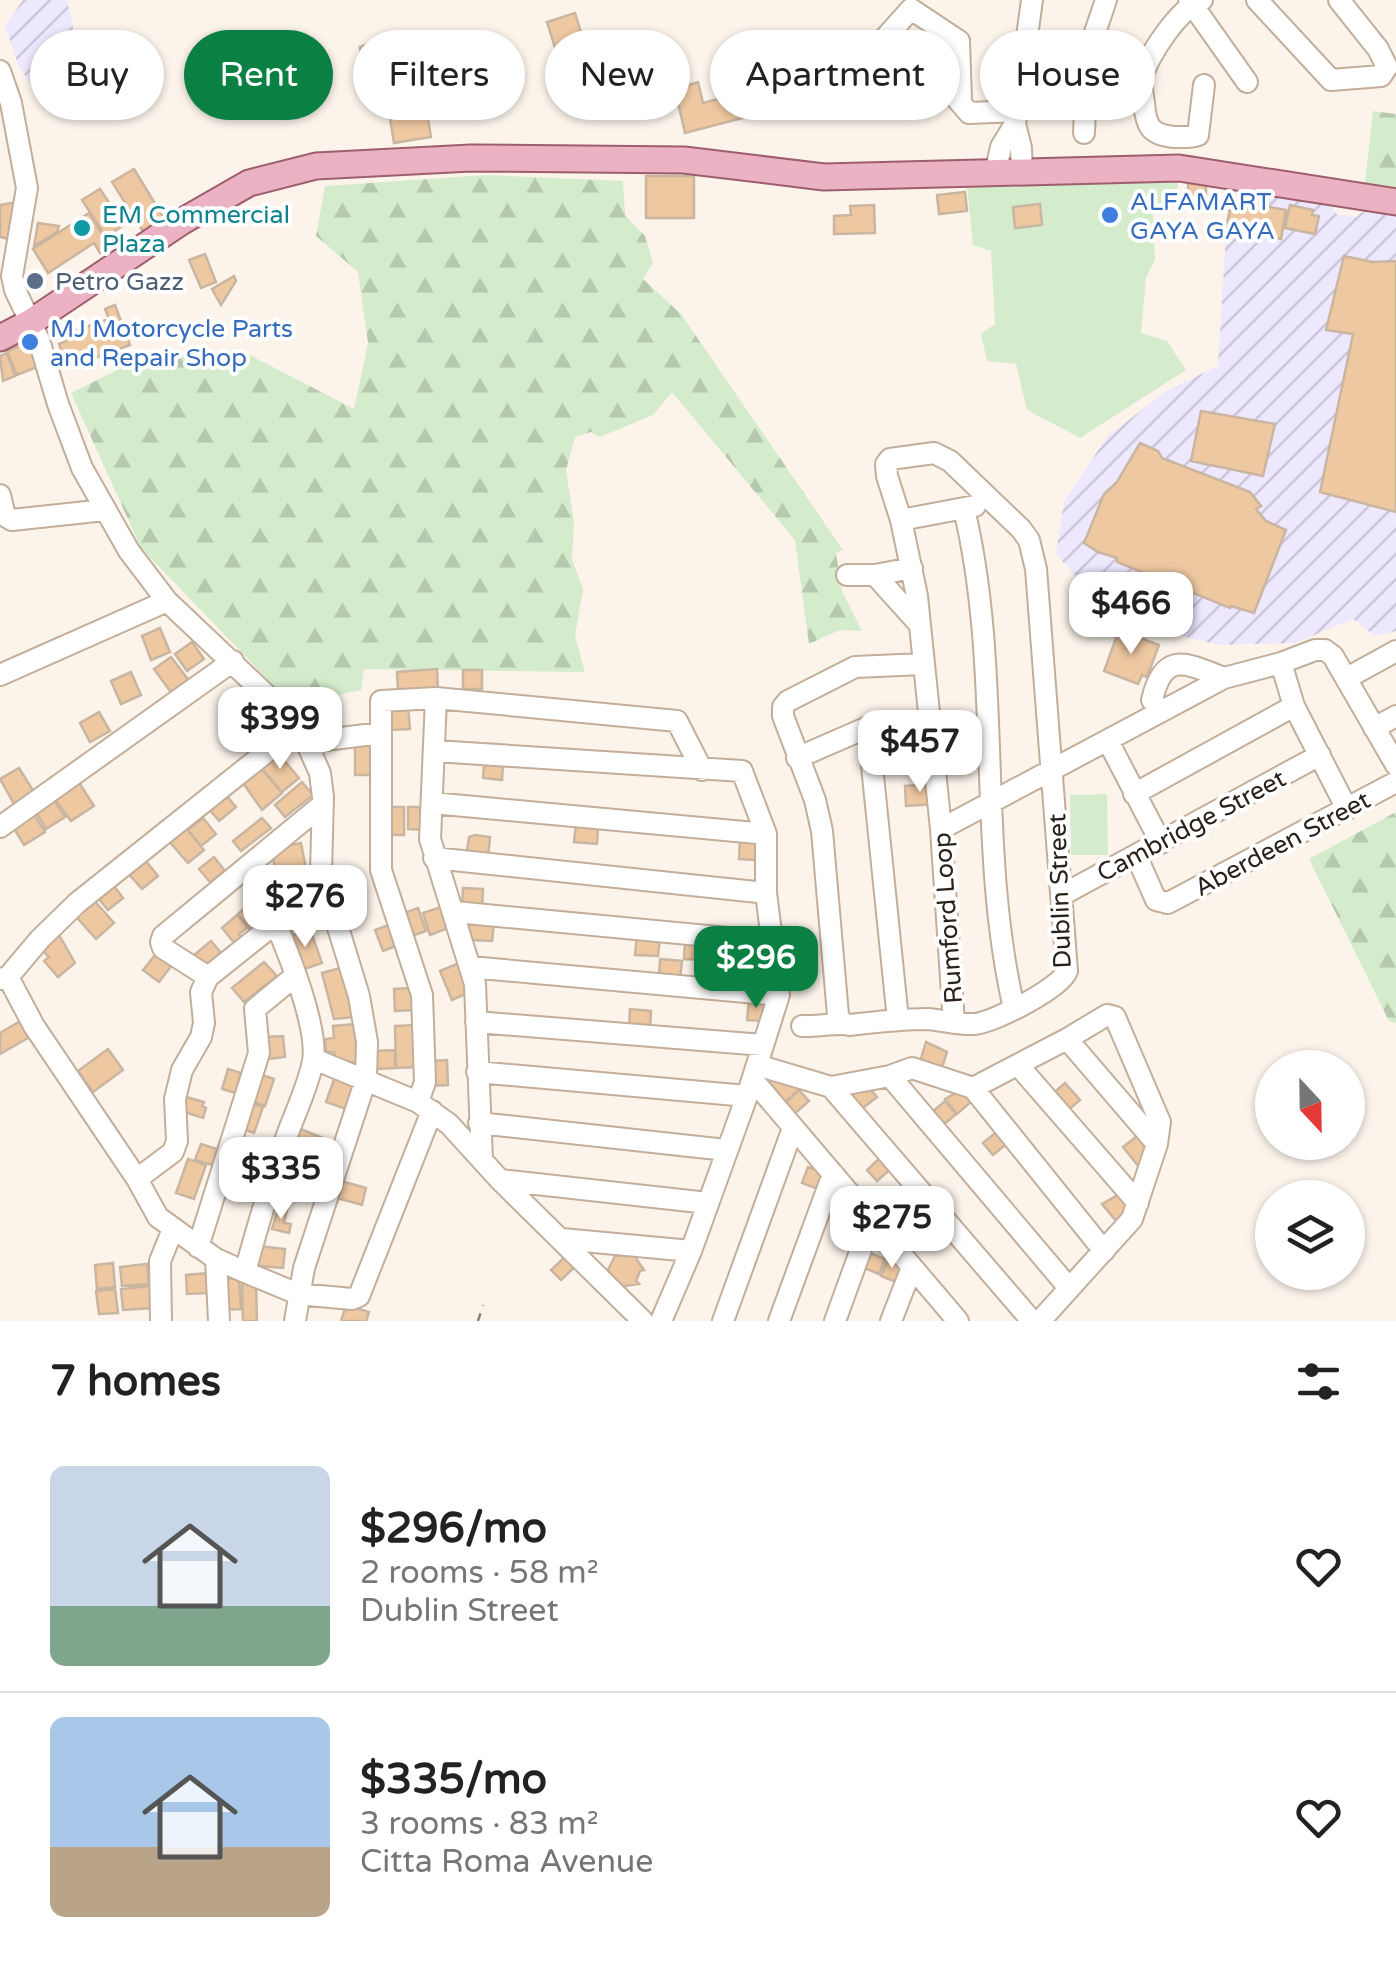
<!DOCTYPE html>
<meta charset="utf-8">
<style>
:root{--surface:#fff;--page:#f6f6f6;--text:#222;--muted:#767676;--line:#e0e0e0;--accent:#0b8043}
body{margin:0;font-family:"Varela Round",sans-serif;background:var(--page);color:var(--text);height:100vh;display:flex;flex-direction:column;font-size:38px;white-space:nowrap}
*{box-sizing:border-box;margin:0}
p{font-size:32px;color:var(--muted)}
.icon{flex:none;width:55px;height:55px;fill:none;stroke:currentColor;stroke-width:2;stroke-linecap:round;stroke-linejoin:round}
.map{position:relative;height:1321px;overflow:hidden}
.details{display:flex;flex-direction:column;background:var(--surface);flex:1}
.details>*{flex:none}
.banner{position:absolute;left:30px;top:30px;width:1338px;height:90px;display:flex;gap:20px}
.needle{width:65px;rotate:158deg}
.controls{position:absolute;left:1255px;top:1050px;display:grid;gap:20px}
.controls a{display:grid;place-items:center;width:110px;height:110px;border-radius:50%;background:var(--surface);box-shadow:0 2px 8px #0004;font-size:50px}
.price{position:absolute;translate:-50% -85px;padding:0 22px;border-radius:20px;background:#fff;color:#222;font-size:32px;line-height:65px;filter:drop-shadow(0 2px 5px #0008)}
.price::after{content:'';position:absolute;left:50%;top:60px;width:30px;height:22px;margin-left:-15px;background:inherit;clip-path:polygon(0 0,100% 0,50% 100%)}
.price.current{background:var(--accent);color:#fff}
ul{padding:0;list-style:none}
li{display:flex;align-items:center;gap:30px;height:250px;padding:0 50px}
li+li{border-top:2px solid var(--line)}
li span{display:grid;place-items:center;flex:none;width:280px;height:200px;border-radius:15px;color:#555}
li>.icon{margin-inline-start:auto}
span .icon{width:120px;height:120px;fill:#fffc;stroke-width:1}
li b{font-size:42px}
h2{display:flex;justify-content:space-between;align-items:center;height:120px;padding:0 50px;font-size:42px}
.tag{padding:0 35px;border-radius:45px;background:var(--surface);box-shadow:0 2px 8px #0004;font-size:35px;line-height:90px}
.tag.current{background:var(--accent);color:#fff}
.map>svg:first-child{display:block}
.industrial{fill:url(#industrial-furrows)}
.grass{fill:#d4ebcc}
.forest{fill:url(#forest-firs)}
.building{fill:#eec8a1;stroke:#cab5a1;stroke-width:2.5}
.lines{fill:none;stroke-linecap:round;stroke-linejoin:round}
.minor-casing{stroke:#c2ae9a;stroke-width:24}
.major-casing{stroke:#9e5e6d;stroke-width:29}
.path{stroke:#8b837a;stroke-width:2.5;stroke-dasharray:8 8;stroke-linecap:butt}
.minor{stroke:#fff;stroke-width:20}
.major{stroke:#eab2c2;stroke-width:25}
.shop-dot{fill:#3f7fe0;stroke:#fff;stroke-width:4}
.culture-dot{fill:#0f9aa8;stroke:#fff;stroke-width:4}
.service-dot{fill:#5c6f8a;stroke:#fff;stroke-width:4}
.labels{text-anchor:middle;stroke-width:8;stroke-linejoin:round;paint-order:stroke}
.shop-label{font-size:25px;fill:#366cbe;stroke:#fff;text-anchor:start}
.culture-label{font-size:25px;fill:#0d838f;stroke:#fff;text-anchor:start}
.service-label{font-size:25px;fill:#4e5e75;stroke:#fff;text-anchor:start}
.street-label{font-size:25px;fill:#2a221a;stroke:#fff}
</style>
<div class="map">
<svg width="1396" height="1321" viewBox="0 0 1396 1321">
<defs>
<pattern id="industrial-furrows" width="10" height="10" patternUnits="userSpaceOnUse" patternTransform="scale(2.5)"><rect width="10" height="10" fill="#ede8fe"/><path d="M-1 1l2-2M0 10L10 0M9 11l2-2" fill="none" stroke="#cbc7d9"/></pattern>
<pattern id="forest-firs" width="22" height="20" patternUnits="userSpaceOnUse" patternTransform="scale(2.5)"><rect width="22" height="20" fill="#d4ebcc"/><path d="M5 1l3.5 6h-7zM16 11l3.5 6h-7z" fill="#b6c9af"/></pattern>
</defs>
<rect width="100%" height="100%" fill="#fcf4eb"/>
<path class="industrial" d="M 23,0 L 67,0 L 80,58 L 40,96 L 19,67 L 5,26 Z
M 1229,185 L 1330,204 L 1336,214 L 1356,217 L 1365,210 L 1396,214 L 1396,631 L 1375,636 L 1353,619 L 1295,643 L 1219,645 L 1115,620 L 1056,554 L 1064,502 L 1107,437 L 1166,391 L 1218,366 Z"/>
<path class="grass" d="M 1178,179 L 1178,195 L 1153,214 L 1155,259 L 1146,278 L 1141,333 L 1167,341 L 1186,370 L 1080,438 L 1027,410 L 1016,364 L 987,361 L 981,334 L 995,324 L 991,251 L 973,245 L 967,186 Z
M 1107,794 L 1108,855 L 1071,855 L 1070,795 Z"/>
<path class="forest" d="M 1373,111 L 1396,114 L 1396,196 L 1364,191 Z
M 486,175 L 623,181 L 625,215 L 645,236 L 653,263 L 643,279 L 681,314 L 843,550 L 836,553 L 842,591 L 862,631 L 840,630 L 809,644 L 795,540 L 672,392 L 653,415 L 600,437 L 591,432 L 575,437 L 566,470 L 574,522 L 572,560 L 583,589 L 575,636 L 585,672 L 364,669 L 361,690 L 292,705 L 141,548 L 71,393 L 141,358 L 238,349 L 354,409 L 368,343 L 358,272 L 316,236 L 325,186 Z
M 1396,812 L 1396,1023 L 1389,1021 L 1309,859 Z"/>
<path class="building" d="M 575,13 L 590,62 L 562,70 L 547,22 Z
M 399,31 L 404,71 L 364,77 L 360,47 Z
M 476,61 L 487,95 L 466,102 L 455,67 Z
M 597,63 L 602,80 L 565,92 L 559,75 Z
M 990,71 L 1012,71 L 1012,90 L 987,92 Z
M 698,82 L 703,103 L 744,92 L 750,116 L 685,133 L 675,89 Z
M 427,113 L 431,137 L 394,143 L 390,118 Z
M 134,169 L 165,220 L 144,233 L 112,182 Z
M 646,176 L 694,176 L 694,218 L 646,218 Z
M 1188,182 L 1206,182 L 1206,205 L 1188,204 Z
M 100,189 L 124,225 L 106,237 L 82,200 Z
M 965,192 L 967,211 L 939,214 L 937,195 Z
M 1232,200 L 1286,210 L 1281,239 L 1226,229 Z
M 23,201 L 12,240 L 0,237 L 0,205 Z
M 1040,204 L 1042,225 L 1015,228 L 1013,207 Z
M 874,205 L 875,233 L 834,234 L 834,216 L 851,215 L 850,206 Z
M 1290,205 L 1313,210 L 1312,215 L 1319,216 L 1315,234 L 1285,228 Z
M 89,213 L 110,247 L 100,253 L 94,243 L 48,273 L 33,249 Z
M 38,223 L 59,226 L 57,232 L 34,246 Z
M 205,254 L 216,282 L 201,288 L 189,260 Z
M 1344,256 L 1373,262 L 1396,261 L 1396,512 L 1320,492 L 1353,334 L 1326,330 Z
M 234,276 L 236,281 L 221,305 L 212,289 Z
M 115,305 L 130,345 L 76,365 L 73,359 L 65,362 L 59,344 L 66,341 L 63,335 L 109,319 L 105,309 Z
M 28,343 L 37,367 L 17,375 L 7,351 Z
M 7,353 L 15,376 L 3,381 L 0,356 Z
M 1201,411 L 1275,424 L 1263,476 L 1191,461 Z
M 1140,443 L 1158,451 L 1162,458 L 1250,492 L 1261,506 L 1256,509 L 1266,521 L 1286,530 L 1254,613 L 1231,606 L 1230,608 L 1117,562 L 1117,558 L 1098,552 L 1084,543 L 1104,494 L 1117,482 Z
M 160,628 L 170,652 L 151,660 L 142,636 Z
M 1119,630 L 1159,645 L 1147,677 L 1142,675 L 1138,684 L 1104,671 Z
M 192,642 L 204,659 L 187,671 L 175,654 Z
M 171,657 L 190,682 L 173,695 L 154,669 Z
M 437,669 L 438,691 L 398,693 L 397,672 Z
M 463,670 L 482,670 L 482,689 L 463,689 Z
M 131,672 L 141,695 L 121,704 L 111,681 Z
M 408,706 L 410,729 L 389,730 L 387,707 Z
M 99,712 L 110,731 L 90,742 L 80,723 Z
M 355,742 L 370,742 L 373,775 L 355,775 Z
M 277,752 L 299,778 L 282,792 L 260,766 Z
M 484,764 L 503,765 L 502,780 L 483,778 Z
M 259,766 L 282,793 L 262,810 L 241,780 Z
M 19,768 L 34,792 L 14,804 L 0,779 Z
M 78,781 L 94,806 L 71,821 L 54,798 Z
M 302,782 L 313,795 L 285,817 L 275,805 Z
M 933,784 L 935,804 L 906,806 L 905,786 Z
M 226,795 L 236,807 L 219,821 L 209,809 Z
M 54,800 L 65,817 L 46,829 L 36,812 Z
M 386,807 L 404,807 L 404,835 L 386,835 Z
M 408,807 L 425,807 L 425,830 L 408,829 Z
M 33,813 L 45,832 L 24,845 L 13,827 Z
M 203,818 L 216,834 L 201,846 L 188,830 Z
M 262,818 L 271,828 L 241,851 L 233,841 Z
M 576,825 L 598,827 L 597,844 L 574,842 Z
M 185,827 L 204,850 L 188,863 L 169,841 Z
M 475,835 L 490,837 L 488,857 L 467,851 L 469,837 Z
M 740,839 L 757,841 L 755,860 L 739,859 Z
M 301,843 L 306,869 L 280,874 L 278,867 L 275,868 L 271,849 Z
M 214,857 L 225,871 L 210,882 L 199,869 Z
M 145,860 L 158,876 L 142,889 L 129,874 Z
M 305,870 L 311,906 L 286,911 L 280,875 Z
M 114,886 L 123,898 L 108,910 L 98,898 Z
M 463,888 L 483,889 L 482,909 L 462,908 Z
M 91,897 L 114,923 L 96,939 L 73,913 Z
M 254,900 L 269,918 L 252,932 L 238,914 Z
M 441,907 L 448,928 L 430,935 L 423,913 Z
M 418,908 L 426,931 L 409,937 L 401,914 Z
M 237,915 L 248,927 L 239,934 L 243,939 L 236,945 L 222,928 Z
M 467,922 L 494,924 L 492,941 L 472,940 Z
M 391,924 L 399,945 L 383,951 L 375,930 Z
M 310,929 L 322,963 L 299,971 L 288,937 Z
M 59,935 L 75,963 L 58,977 L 44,961 L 49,957 L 42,950 Z
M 637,935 L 660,937 L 658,956 L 635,955 Z
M 685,940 L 708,942 L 706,960 L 684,959 Z
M 211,941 L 223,955 L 205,970 L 193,956 Z
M 156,954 L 172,965 L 159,982 L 143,970 Z
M 660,959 L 682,961 L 680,980 L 659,978 Z
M 264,962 L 277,976 L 244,1002 L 232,988 Z
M 462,962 L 472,991 L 452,1000 L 440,971 Z
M 344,967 L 356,1017 L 334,1019 L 322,973 Z
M 411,988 L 413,1010 L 395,1011 L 394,989 Z
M 749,1001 L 766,1002 L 764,1021 L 747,1020 Z
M 630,1009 L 651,1011 L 650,1030 L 629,1028 Z
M 24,1019 L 33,1035 L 0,1054 L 0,1033 Z
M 356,1024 L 359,1061 L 337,1066 L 334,1052 L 326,1052 L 325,1039 L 334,1038 L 333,1026 Z
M 415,1025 L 417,1067 L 396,1068 L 395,1026 Z
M 283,1036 L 285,1057 L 267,1059 L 266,1037 Z
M 926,1042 L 947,1052 L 940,1074 L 919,1065 Z
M 108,1049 L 123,1070 L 93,1092 L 78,1071 Z
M 395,1050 L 395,1068 L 376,1069 L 375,1051 Z
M 447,1060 L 448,1085 L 430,1086 L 429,1061 Z
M 228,1069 L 241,1073 L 235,1093 L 222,1089 Z
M 260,1074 L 274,1079 L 265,1106 L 250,1101 Z
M 336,1074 L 356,1080 L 346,1109 L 326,1102 Z
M 768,1077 L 801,1088 L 783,1104 L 763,1081 Z
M 1065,1083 L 1080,1100 L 1066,1112 L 1051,1095 Z
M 867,1085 L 877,1097 L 859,1111 L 847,1098 L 853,1089 Z
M 963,1089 L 973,1100 L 957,1114 L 945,1099 Z
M 799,1090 L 809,1101 L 792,1116 L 783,1105 Z
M 183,1096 L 204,1102 L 202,1106 L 206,1108 L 203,1118 L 178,1110 Z
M 945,1101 L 956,1114 L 941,1127 L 930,1114 Z
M 249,1102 L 263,1107 L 254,1133 L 240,1128 Z
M 293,1126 L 323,1138 L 317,1155 L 286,1143 Z
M 999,1130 L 1009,1142 L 993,1155 L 983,1143 Z
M 1141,1133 L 1148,1143 L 1143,1152 L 1146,1156 L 1141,1160 L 1143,1164 L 1139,1167 L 1123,1147 Z
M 201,1144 L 217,1149 L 212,1165 L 195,1160 Z
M 883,1155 L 893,1167 L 877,1181 L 867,1170 Z
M 188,1159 L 206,1165 L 194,1199 L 176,1193 Z
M 808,1167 L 824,1173 L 818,1189 L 802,1183 Z
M 281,1174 L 298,1180 L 287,1209 L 270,1203 Z
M 341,1181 L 366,1188 L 362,1205 L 337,1198 Z
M 1121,1193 L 1130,1207 L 1117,1222 L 1102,1204 Z
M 278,1208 L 287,1210 L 284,1223 L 291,1224 L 289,1233 L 272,1229 Z
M 259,1246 L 285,1249 L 283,1268 L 258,1266 Z
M 570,1252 L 580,1262 L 561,1280 L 551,1270 Z
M 867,1252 L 885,1259 L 879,1274 L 862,1267 Z
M 633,1254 L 644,1270 L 640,1271 L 636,1281 L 639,1284 L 619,1287 L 608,1270 L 615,1256 Z
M 888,1259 L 902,1264 L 899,1283 L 881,1276 Z
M 113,1263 L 115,1287 L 97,1289 L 95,1265 Z
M 147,1264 L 149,1284 L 122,1286 L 120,1267 Z
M 207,1273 L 208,1293 L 187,1294 L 186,1275 Z
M 242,1277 L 256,1284 L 257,1321 L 243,1321 Z
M 239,1278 L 241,1309 L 222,1310 L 219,1279 Z
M 150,1286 L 152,1308 L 123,1310 L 121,1289 Z
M 115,1289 L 118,1313 L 99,1314 L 96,1291 Z
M 346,1305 L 369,1312 L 366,1321 L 341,1321 Z"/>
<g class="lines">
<defs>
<path id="minor" d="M 1189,0 L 1247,82
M 1202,0 C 1181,6 1146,57 1142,79 C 1141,86 1143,96 1144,103 C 1146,126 1150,135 1175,137 C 1184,137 1189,138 1198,135 L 1204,85
M 1257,0 L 1331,80 L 1381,76 L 1387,67 L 1378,49 L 1339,0
M 868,57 L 911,9 L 959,41 L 961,101
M 1023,63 L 1087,56
M 0,71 L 11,103 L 27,188 L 12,276 L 15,290 L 39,340 L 58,404 L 82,468 L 129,551 L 167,601 L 299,726 L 320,773 L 323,797 L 321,872 L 359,996 L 367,1042 L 366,1079 L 304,1268 L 295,1321
M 933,71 L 969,113 L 1016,111
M 896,106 L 959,41
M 1084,133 L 1087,56 L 1106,0
M 995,174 L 1001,147 L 1015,124
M 1022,174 L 1021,148 L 1015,124 L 1032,0
M 0,495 L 5,516 L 12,520 L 105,510
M 964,509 C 1003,672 976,845 1014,1008
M 901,520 L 975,506
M 847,575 L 875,575 L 912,568
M 875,575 L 920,625
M 1281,663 L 1294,706 L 1347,809
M 0,675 L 167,601
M 1347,678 L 1396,651
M 436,698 L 430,839 L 475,984 L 482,1160
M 1161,711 L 1152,700 C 1164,649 1187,664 1224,678
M 868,727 L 898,1020
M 1374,728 L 1396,716
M 1108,741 L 1161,843
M 309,742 L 381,733
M 435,751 L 742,771 L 766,834 L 766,893 L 779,995 L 747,1096 L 691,1251 L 661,1321
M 797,758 L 868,727 L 930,722
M 1134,794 L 1294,706
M 432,803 L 766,834
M 0,827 L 233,661
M 941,829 L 1224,678 L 1281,663 L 1315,650 L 1325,650 L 1333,656 L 1396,765
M 1136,855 L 1156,900 L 1168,903 L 1396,782
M 434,858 L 766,893
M 1062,895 L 1320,755
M 455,912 L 772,942
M 470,967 L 779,995
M 8,977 L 34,1026 L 137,1179 L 158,1217 L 216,1259 L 245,1272 L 298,1294 L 352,1299 L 359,1296 L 432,1111
M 208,977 L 163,948 L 161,942 L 163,936 L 322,805
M 0,979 L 8,977 L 40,939 L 77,903 L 299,726
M 476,1022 L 763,1045
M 842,1023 L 838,1015 L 822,831 L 815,800 L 783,716 L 783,707 L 788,701 L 855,667 L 923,664
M 802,1026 C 814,1027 841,1022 849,1025 C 875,1022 901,1019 927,1019 C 942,1020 958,1025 974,1024 C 993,1023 1061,988 1067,971 L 1036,569 L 1029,540 L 1021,529 L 950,461 L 934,453 L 890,459 L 886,464 L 887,476 L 901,520 L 917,596 L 941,829 L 954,1023
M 1067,1039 L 1107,1015 L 1115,1017 L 1160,1122 L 1157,1144
M 314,1059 L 418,1102 L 449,1124 L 500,1180 L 643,1321
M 757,1065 L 831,1087 L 890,1076 L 912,1068 L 973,1088 L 1067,1039 L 1157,1144 L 1132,1219 L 1040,1321
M 1018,1065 L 1138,1203
M 477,1072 L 747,1096
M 890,1076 L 1069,1288
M 753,1080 L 958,1321
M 831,1087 L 1032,1321
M 973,1088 L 1104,1251
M 418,1102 L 425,1082 L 422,995 L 381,870 L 381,701 L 436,698 L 677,721 L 702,770
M 479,1123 L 726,1150
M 137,1179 L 173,1152 L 177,1141 L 175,1099 L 182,1070 L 201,1037 L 204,1023 L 201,992 L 208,977 L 277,922
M 500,1180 L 708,1203
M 562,1239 L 691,1251
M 198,1247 L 259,1053 L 255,1009 L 295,976
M 216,1259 L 219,1321
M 245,1272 C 257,1228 270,1184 285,1141 C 294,1115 308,1087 313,1061 C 320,1019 270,907 250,866
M 161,1321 L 160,1261 L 173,1229
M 723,1321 L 793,1128
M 779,1321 L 833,1174
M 835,1321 L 872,1219
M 891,1321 L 912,1267"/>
<path id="major" d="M 0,338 L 31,322 L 181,222 L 249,183 L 316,166 L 471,158 L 684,160 L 824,177 L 1179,168 L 1396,202"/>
</defs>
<use href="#minor" class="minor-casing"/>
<use href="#major" class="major-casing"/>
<path class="path" d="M 478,1321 L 483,1305"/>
<use href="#minor" class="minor"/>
<use href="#major" class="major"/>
</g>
<g class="shop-dot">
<circle cx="1110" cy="215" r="10"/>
<circle cx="30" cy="342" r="10"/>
</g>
<circle class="culture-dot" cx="82" cy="228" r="10"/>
<circle class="service-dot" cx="35" cy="281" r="10"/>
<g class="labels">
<g class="shop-label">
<text x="1130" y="210">ALFAMART<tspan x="1130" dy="29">GAYA GAYA</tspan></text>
<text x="50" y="337">MJ Motorcycle Parts<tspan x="50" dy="29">and Repair Shop</tspan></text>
</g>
<g class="culture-label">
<text x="102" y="223">EM Commercial<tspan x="102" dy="29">Plaza</tspan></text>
</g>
<g class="service-label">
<text x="55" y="290">Petro Gazz</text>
</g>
<g class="street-label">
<text transform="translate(1191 825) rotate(-28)" y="9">Cambridge Street</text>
<text transform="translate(1282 843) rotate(-28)" y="9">Aberdeen Street</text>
<text transform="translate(1059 891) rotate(-92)" y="9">Dublin Street</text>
<text transform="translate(947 918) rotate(-94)" y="9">Rumford Loop</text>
</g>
</g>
</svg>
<div class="controls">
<a><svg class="needle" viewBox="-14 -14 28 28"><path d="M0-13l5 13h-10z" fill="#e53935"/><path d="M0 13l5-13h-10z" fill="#767676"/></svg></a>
<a><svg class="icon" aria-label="layers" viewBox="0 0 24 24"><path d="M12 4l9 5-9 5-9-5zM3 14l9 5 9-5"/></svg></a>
</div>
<b class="price" style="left:1131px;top:657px">$466</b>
<b class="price" style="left:280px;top:772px">$399</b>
<b class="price" style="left:920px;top:795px">$457</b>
<b class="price" style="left:305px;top:950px">$276</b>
<b class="price current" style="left:756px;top:1011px">$296</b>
<b class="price" style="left:281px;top:1222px">$335</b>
<b class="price" style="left:892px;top:1271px">$275</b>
<div class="banner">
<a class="tag">Buy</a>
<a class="tag current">Rent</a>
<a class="tag">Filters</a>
<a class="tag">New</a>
<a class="tag">Apartment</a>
<a class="tag">House</a>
</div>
</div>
<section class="details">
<h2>7 homes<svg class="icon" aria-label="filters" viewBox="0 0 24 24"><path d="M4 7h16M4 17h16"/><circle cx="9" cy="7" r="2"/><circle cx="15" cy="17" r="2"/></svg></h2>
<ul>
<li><span style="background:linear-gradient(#c9d6e8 70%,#7fa58c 0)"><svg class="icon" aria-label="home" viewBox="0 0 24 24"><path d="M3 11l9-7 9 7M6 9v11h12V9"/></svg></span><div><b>$296/mo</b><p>2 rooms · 58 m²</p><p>Dublin Street</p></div><svg class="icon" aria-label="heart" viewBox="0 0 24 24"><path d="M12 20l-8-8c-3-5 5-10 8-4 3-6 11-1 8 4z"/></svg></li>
<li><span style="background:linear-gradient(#a9c7e8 65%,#b9a48a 0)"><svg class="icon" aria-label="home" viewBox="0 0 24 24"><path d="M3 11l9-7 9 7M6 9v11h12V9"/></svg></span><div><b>$335/mo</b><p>3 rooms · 83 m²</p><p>Citta Roma Avenue</p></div><svg class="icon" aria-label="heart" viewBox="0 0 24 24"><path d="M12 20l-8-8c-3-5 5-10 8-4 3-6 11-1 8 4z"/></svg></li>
</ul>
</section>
